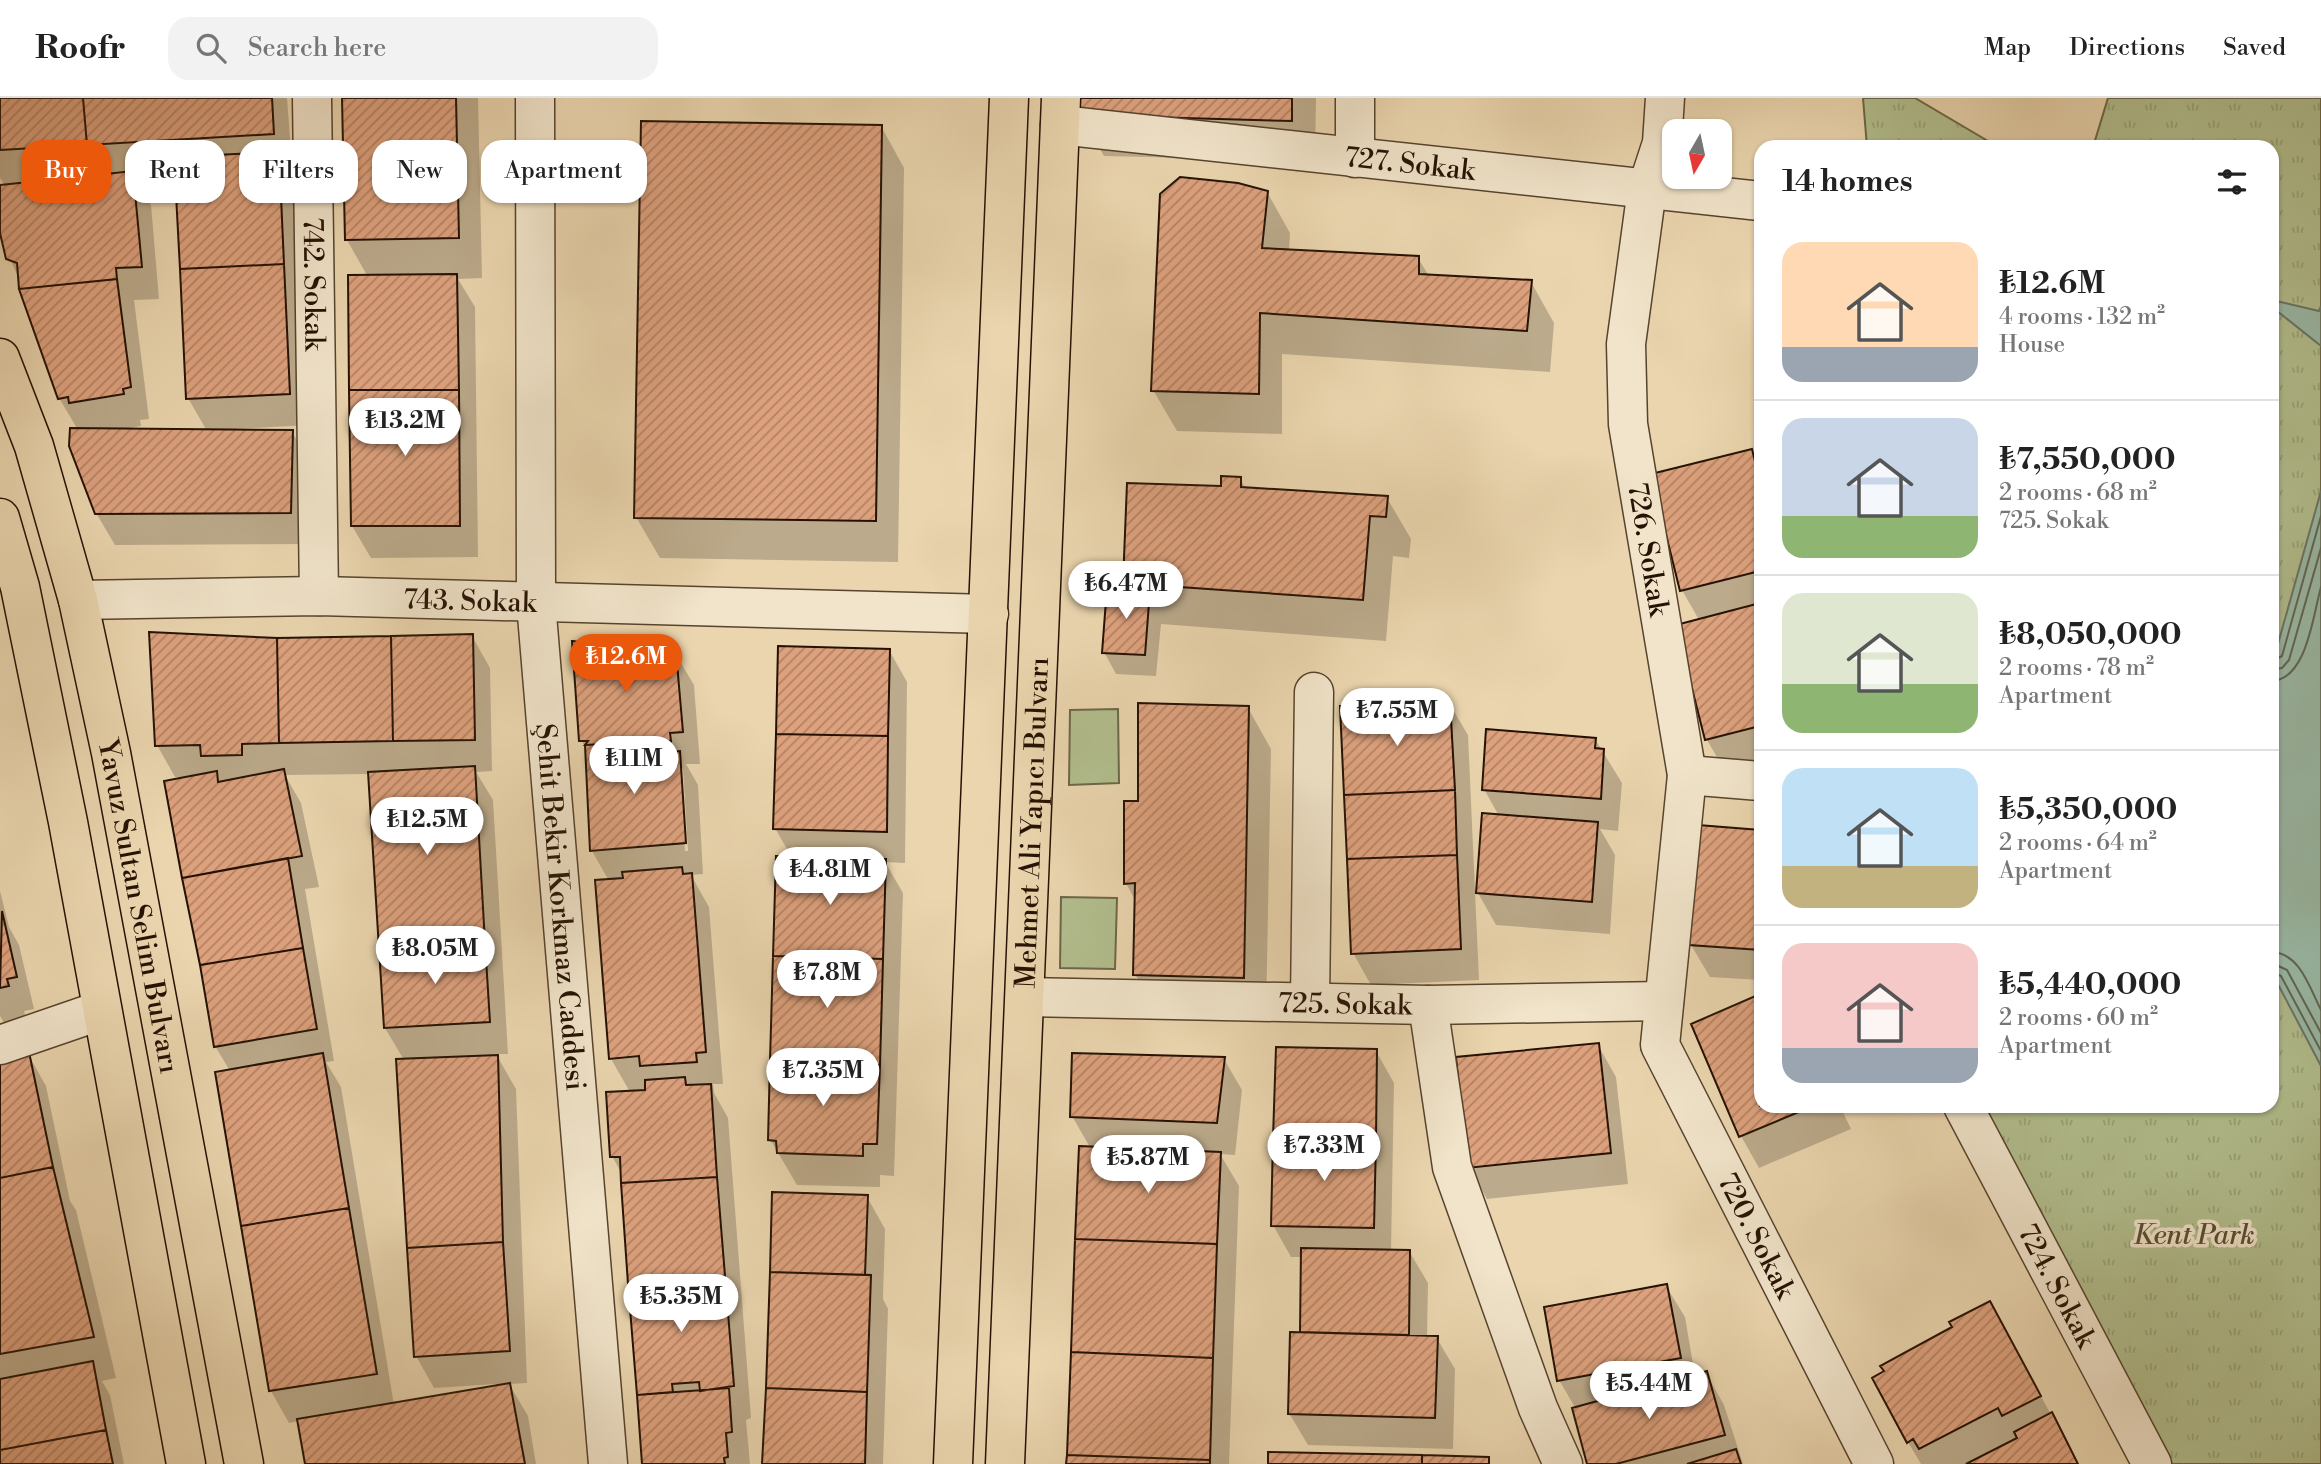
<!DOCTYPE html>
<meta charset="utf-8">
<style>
:root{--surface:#fff;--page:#f2f2f2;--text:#222;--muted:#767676;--line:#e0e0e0;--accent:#ea580c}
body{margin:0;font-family:"Libre Bodoni",serif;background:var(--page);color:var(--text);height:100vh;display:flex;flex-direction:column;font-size:26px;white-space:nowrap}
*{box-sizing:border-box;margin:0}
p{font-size:23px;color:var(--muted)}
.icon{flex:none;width:38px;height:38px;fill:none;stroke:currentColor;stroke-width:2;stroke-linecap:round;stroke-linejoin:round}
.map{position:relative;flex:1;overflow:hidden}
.drawer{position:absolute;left:1754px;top:42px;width:525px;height:973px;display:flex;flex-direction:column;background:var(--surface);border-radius:21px;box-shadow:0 2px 5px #0004}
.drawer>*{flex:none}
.hud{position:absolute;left:21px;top:42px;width:665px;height:63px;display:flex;gap:14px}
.needle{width:46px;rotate:189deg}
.controls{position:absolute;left:1662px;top:21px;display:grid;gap:14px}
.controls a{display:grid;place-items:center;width:70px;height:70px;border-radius:14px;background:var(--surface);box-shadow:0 2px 5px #0004;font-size:35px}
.price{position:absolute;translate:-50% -60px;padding:0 16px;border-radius:24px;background:#fff;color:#222;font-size:23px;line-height:46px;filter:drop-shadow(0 2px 4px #0008)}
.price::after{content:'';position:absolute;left:50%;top:42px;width:21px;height:16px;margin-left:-10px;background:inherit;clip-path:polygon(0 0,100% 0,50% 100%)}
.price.active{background:var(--accent);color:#fff}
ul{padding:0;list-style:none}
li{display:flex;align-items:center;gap:21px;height:175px;padding:0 28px}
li+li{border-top:2px solid var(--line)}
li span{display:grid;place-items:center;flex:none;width:196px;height:140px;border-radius:21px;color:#555}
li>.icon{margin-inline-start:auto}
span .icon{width:84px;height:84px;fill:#fffc;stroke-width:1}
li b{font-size:30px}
h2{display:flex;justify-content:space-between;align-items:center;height:84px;padding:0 28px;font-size:30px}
.chip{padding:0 24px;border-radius:21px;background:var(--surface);box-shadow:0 2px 5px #0004;font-size:24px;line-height:63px}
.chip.active{background:var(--accent);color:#fff}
header{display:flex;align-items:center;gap:42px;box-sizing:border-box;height:98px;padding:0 35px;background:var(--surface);border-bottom:2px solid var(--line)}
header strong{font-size:33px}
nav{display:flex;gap:38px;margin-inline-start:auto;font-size:24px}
.search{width:490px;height:63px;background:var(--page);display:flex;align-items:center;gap:18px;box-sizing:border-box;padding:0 24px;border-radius:21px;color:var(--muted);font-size:26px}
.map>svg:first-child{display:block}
.grass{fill:#b2be8e;stroke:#6c6849;stroke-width:2}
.park{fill:url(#park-tufts);stroke:#6c6849;stroke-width:2}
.water{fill:#99b9a6;stroke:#6b7665;stroke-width:2}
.shadow{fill:#0003;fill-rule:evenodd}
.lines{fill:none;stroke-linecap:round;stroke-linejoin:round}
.shore{stroke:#606655;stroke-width:2}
.building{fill:url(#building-hatch);stroke:#261204;stroke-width:2}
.minor-casing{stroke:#57432e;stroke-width:41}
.major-casing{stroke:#261204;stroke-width:41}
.minor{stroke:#f1e4ca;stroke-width:38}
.major{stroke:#ead5ae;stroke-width:38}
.labels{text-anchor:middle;stroke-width:7;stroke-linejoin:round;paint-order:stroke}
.street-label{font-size:28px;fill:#261204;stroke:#f1e4ca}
.park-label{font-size:28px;font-style:italic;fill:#574e34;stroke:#f1e4ca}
</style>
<header>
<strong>Roofr</strong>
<div class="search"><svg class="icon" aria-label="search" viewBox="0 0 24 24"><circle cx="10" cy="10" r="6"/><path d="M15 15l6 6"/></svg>Search here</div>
<nav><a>Map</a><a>Directions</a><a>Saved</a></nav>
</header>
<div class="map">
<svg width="2321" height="1366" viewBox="0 0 2321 1366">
<defs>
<pattern id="park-tufts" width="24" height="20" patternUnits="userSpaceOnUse" patternTransform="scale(1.75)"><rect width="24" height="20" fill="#b2be8e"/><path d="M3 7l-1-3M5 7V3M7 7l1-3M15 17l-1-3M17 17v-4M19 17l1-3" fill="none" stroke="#99a279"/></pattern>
<pattern id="building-hatch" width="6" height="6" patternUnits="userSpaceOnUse" patternTransform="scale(1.75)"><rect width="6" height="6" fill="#dda17d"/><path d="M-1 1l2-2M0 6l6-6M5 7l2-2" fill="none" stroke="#b38264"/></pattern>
</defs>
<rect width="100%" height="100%" fill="#ead5ae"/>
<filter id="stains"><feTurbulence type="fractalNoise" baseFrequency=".00286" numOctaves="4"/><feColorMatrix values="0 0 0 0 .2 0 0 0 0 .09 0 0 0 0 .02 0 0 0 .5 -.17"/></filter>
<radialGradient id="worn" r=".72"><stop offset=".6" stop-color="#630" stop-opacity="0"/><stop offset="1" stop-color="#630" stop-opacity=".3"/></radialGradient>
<path class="grass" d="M 1118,611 L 1119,685 L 1069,687 L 1070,612 Z
M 1061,799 L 1117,800 L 1115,871 L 1060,870 Z"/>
<path class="park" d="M 1863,0 L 1915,0 L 1998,49 L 1867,49 Z
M 2108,0 L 2321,0 L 2321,1366 L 2170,1366 L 1980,1008 L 2272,1008 L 2272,49 L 2093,49 Z"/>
<path class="water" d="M 2272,202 L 2319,213 L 2321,208 L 2321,248 L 2272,209 Z
M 2321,393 L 2321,968 L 2272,875 L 2272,567 Z"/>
<path class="shadow" d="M 0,0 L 287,0 L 292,67 L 284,67 L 296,88 L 308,327 L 234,331 L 235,334 L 292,334 L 311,366 L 308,446 L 115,447 L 96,415 L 78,332 L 59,300 L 20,183 L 0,138 L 0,90 L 5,88 L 0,80 ZM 177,74 L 188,300 L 207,333 L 124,331 L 141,328 L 140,322 L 149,321 L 134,202 L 159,201 L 151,107 L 133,77 Z
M 344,0 L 478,0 L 482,180 L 458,181 L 475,209 L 478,459 L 371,460 L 352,428 L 368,179 L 347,142 Z
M 1080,0 L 1316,0 L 1315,63 L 1104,58 L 1080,17 Z
M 881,28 L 904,70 L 898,464 L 660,460 L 636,419 Z
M 1267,94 L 1290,135 L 1289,153 L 1418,160 L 1429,178 L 1531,184 L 1554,225 L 1550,274 L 1282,256 L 1282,336 L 1177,333 L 1153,292 Z
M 1751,353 L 1760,369 L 1760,664 L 1725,673 L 1707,642 L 1678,528 L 1699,522 L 1682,492 L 1653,377 Z
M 1240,381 L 1246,391 L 1387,400 L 1411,441 L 1409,460 L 1393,458 L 1386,543 L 1161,526 L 1156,578 L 1116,576 L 1104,554 L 1130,492 L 1125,484 L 1223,390 Z
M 472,538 L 490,570 L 492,673 L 476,674 L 493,702 L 508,956 L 496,956 L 516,991 L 527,1285 L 509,1286 L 528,1318 L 536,1366 L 307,1366 L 299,1323 L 289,1325 L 271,1293 L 217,975 L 230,973 L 215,948 L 185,679 L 175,679 L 157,647 L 277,542 ZM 370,676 L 385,930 L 404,962 L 416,1258 L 434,1290 L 496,1286 L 496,1289 L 394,1307 L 341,989 L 326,964 L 334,963 L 305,791 L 319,789 L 301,705 L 285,677 Z
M 889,552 L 907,584 L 905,765 L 885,764 L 903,795 L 894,1078 L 880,1077 L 880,1089 L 797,1087 L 770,1041 L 792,760 L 775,730 Z
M 675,555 L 694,587 L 700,666 L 686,666 L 698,687 L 703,776 L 691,777 L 709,809 L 723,986 L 713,986 L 714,995 L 728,1020 L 751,1320 L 746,1322 L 750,1366 L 644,1366 L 623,1078 L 612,1058 L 630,994 L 611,961 L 609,783 L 592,753 L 587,652 L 581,642 ZM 679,667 L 683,671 L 688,753 L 685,753 Z
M 1449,605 L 1468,637 L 1479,882 L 1371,887 L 1353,855 Z
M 1248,610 L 1271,651 L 1266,920 L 1159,917 L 1135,876 L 1136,804 L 1126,785 L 1140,705 Z
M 1595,641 L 1622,685 L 1618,733 L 1600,731 L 1615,757 L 1610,836 L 1496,827 L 1478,795 L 1499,718 L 1484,691 Z
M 1699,729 L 1760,733 L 1760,882 L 1710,879 L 1691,847 Z
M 0,793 L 9,829 L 19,847 L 34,911 L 24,913 L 26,920 L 4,925 L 0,918 Z
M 1760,898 L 1760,1008 L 1840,1008 L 1851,1031 L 1759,1070 L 1741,1038 L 1693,927 Z
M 1598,947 L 1616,979 L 1628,1086 L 1487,1101 L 1469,1069 Z
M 1376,953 L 1394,985 L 1391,1153 L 1409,1153 L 1428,1185 L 1427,1239 L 1436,1239 L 1455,1271 L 1453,1351 L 1308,1347 L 1289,1315 L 1301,1236 L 1302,1159 L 1291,1159 L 1273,1127 Z
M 28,956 L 46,988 L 70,1103 L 76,1112 L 116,1280 L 102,1283 L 110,1297 L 124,1366 L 0,1366 L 0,966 Z
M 1224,961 L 1242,992 L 1235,1057 L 1220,1056 L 1239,1088 L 1229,1366 L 1067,1366 L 1091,1051 L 1072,1018 Z
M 867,1099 L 885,1131 L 883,1201 L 888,1211 L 883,1366 L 764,1366 Z
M 1666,1188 L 1685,1219 L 1695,1278 L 1706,1275 L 1724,1307 L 1743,1366 L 1589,1366 L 1576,1311 L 1559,1282 Z
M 2007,1236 L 2078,1366 L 1921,1366 L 1908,1344 Z"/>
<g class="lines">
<path class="shore" d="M 2272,563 L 2282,558 L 2321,418
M 2272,572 L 2282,570 L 2289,562 L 2321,450
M 2272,583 C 2307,581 2313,517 2321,489
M 2272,854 C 2300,855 2310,891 2321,912
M 2272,865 L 2287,872 L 2321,935
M 2272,874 L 2281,878 L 2321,953"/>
</g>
<path class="building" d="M 0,0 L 83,0 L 87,47 L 0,52 Z
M 83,0 L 272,0 L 274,36 L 87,47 Z
M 342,0 L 456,0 L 459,140 L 345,142 Z
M 1078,0 L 1292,0 L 1292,23 L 1078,17 Z
M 641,23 L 882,27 L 876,423 L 634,420 Z
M 279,54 L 284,166 L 180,171 L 174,59 Z
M 133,73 L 142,169 L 116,170 L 117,181 L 19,191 L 17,165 L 6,161 L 0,135 L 0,87 Z
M 1180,79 L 1238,85 L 1268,93 L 1262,150 L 1419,158 L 1419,176 L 1532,182 L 1527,233 L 1260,215 L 1259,296 L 1151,293 L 1160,96 Z
M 284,166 L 290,296 L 186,301 L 180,171 Z
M 457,176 L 459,292 L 349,292 L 348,177 Z
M 117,181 L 131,289 L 123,291 L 124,296 L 69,305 L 68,299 L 58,301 L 19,191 Z
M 349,292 L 459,292 L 460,428 L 351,428 Z
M 70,330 L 293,332 L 291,415 L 95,416 L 69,348 Z
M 1752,351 L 1760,384 L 1760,473 L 1680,493 L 1651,376 Z
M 1221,378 L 1241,379 L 1241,389 L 1388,398 L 1386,419 L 1370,418 L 1363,502 L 1123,485 L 1127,385 L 1221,388 Z
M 1107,489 L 1150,492 L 1145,557 L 1102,555 Z
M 1760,505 L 1760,628 L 1705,642 L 1676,527 Z
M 149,534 L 277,540 L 279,645 L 242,646 L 242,657 L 201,658 L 200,647 L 155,648 Z
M 473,536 L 475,642 L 393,643 L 391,538 Z
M 391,538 L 393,643 L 279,645 L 277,540 Z
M 572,543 L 676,554 L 683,634 L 670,635 L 671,643 L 585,647 L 588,643 L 579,643 Z
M 778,548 L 890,551 L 888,638 L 776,636 Z
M 1450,603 L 1455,692 L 1344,697 L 1340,608 Z
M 1138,605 L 1249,608 L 1244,880 L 1133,877 L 1135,785 L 1124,786 L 1124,703 L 1138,703 Z
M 1486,631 L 1596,640 L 1595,650 L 1604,651 L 1601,701 L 1482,692 Z
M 776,636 L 888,638 L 887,734 L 773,731 Z
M 671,643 L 671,654 L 680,653 L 686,745 L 590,753 L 585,647 Z
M 475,668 L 485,845 L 379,851 L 368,674 Z
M 284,671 L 302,758 L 182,780 L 164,683 L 217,673 L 218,684 Z
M 1455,692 L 1457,757 L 1347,761 L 1344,697 Z
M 1482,715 L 1598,724 L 1592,804 L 1476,795 Z
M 1698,727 L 1760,732 L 1760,852 L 1689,847 Z
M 1457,757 L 1461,851 L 1351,856 L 1347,761 Z
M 776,758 L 886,761 L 883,861 L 773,858 Z
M 288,760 L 303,850 L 200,867 L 182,780 Z
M 682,769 L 683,776 L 692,775 L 706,954 L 696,955 L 697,964 L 640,968 L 639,958 L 609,961 L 595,782 L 623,780 L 622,774 Z
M 2,813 L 17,879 L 7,881 L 9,888 L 0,890 Z
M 485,845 L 490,924 L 384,930 L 379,851 Z
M 303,850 L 317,931 L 214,949 L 200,867 Z
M 773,858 L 883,861 L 880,967 L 770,963 Z
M 1760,896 L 1760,1008 L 1813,1008 L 1739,1039 L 1691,926 Z
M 1599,945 L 1611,1055 L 1467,1070 L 1456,959 Z
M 1276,949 L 1377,951 L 1376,1042 L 1273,1040 Z
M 29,954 L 53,1069 L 0,1080 L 0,964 Z
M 323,955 L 349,1110 L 241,1128 L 215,974 Z
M 1072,955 L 1225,959 L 1217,1025 L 1070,1019 Z
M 498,957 L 503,1144 L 407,1150 L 396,961 Z
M 770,963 L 880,967 L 877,1046 L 863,1046 L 863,1058 L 777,1055 L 776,1043 L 768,1042 Z
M 685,979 L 686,987 L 711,986 L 717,1079 L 621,1085 L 620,1059 L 610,1059 L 606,994 L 645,992 L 645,982 Z
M 1273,1040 L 1376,1042 L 1374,1130 L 1271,1128 Z
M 1079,1048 L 1221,1054 L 1217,1146 L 1075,1141 Z
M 53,1069 L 94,1239 L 0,1256 L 0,1080 Z
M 717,1079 L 725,1178 L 628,1186 L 621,1085 Z
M 772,1094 L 868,1097 L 865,1177 L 770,1174 Z
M 349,1110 L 377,1276 L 269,1293 L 241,1128 Z
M 1075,1141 L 1217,1146 L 1213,1260 L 1071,1254 Z
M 503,1144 L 510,1253 L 414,1259 L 407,1150 Z
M 1301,1150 L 1410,1152 L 1409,1237 L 1300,1234 Z
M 770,1174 L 871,1177 L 867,1294 L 766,1290 Z
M 725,1178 L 734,1288 L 700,1293 L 699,1284 L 672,1286 L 673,1294 L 637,1297 L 628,1186 Z
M 1667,1186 L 1681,1260 L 1557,1283 L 1544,1209 Z
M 1990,1203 L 2041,1298 L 2002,1318 L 1998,1310 L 1919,1351 L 1913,1341 L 1907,1345 L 1872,1280 L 1884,1273 L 1880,1268 L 1952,1229 L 1949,1224 Z
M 1290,1234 L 1438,1238 L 1435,1320 L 1288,1316 Z
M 1071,1254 L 1213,1260 L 1210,1362 L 1067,1357 Z
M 93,1263 L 106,1332 L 0,1352 L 0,1281 Z
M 1707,1273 L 1725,1337 L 1616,1366 L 1587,1366 L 1572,1310 Z
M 510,1285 L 525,1366 L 305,1366 L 297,1321 Z
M 729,1290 L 732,1334 L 726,1335 L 728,1359 L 724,1360 L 725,1366 L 642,1366 L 637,1297 Z
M 766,1290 L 867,1294 L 865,1366 L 762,1366 Z
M 2052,1314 L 2078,1366 L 1966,1366 L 2017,1340 L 2014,1334 Z
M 106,1332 L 113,1366 L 0,1366 L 0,1352 Z
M 1736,1351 L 1741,1366 L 1687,1366 Z
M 1268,1354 L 1422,1357 L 1422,1366 L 1268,1366 Z
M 1067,1357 L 1210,1362 L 1210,1366 L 1066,1366 Z
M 1422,1357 L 1489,1359 L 1489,1366 L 1422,1366 Z"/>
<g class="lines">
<defs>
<g id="minor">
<path id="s1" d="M 312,0 L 319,498"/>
<path id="s2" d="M 535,0 L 536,505 L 608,1366"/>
<path d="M 1355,0 L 1355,60"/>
<path id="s3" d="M 1665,0 L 1662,45 L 1647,91 L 1626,246 L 1628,326 L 1687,677 L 1660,947 L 1874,1366"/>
<path id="s4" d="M 1060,27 L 1760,103"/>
<path id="s5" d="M 78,502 L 319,498 L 989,516"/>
<path d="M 1687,677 L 1760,683"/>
<path id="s6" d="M 1025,899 L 1428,907 L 1664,903"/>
<path d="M 1310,904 L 1314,594"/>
<path d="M 1428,907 L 1452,1069 L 1538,1310 L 1563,1366"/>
<path d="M 0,947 L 102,912"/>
<path id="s7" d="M 1963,1008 L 2152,1366"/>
</g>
<g id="major">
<path id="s8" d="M 0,260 L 34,348 L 78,502 L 111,655 L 244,1366"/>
<path d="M 0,420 L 20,489 L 68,724 L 186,1366"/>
<path d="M 953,1366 L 1009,0"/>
<path id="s9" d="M 1005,1366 L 1061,0"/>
</g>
</defs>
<use href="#minor" class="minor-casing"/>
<use href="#major" class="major-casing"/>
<use href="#minor" class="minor"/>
<use href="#major" class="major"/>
</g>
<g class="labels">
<g class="street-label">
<text dy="10" stroke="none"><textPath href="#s4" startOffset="352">727. Sokak</textPath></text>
<text dy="10" stroke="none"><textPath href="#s1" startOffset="186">742. Sokak</textPath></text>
<text dy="10" stroke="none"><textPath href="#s3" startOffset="457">726. Sokak</textPath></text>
<text dy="10" stroke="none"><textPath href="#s5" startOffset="392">743. Sokak</textPath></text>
<text dy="10" stroke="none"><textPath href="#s9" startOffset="642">Mehmet Ali Yapıcı Bulvarı</textPath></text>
<text dy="10" stroke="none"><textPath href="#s8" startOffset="567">Yavuz Sultan Selim Bulvarı</textPath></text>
<text dy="10" stroke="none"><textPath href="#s2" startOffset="810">Şehit Bekir Korkmaz Caddesi</textPath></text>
<text dy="10" stroke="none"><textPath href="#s6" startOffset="320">725. Sokak</textPath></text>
<text dy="10" stroke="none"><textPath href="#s3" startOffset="1171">720. Sokak</textPath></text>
<text dy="10" stroke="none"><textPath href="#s7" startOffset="203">724. Sokak</textPath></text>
</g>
<g class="park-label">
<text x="2194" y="1146">Kent Park</text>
</g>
</g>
<rect width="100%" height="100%" filter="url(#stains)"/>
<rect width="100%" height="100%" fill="url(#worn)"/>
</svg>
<div class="controls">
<a><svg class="needle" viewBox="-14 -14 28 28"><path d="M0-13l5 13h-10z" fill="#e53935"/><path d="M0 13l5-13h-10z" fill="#767676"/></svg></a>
</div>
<b class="price" style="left:405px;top:360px">₺13.2M</b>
<b class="price" style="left:1126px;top:523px">₺6.47M</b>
<b class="price active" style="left:626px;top:596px">₺12.6M</b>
<b class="price" style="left:1397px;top:650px">₺7.55M</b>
<b class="price" style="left:634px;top:698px">₺11M</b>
<b class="price" style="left:427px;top:759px">₺12.5M</b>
<b class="price" style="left:830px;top:809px">₺4.81M</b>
<b class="price" style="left:435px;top:888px">₺8.05M</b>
<b class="price" style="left:827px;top:912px">₺7.8M</b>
<b class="price" style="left:823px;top:1010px">₺7.35M</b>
<b class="price" style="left:1324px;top:1085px">₺7.33M</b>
<b class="price" style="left:1148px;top:1097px">₺5.87M</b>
<b class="price" style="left:681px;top:1236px">₺5.35M</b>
<b class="price" style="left:1649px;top:1323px">₺5.44M</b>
<div class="hud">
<a class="chip active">Buy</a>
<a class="chip">Rent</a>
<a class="chip">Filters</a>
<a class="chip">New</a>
<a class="chip">Apartment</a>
</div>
<section class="drawer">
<h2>14 homes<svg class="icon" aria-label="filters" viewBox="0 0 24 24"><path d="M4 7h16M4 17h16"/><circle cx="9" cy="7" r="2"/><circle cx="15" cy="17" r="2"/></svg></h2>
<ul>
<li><span style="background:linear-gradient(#ffd9b3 75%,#9aa5b1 0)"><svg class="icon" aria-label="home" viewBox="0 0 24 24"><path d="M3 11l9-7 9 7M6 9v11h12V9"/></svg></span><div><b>₺12.6M</b><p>4 rooms · 132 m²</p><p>House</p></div></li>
<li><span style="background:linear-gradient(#c9d6e8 70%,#8fb573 0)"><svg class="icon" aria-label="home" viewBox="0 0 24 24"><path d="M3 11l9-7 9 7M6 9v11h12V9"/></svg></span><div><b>₺7,550,000</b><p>2 rooms · 68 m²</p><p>725. Sokak</p></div></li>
<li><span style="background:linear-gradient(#dfe7d0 65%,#8fb573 0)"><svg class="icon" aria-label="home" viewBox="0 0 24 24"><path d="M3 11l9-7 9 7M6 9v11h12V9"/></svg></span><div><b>₺8,050,000</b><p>2 rooms · 78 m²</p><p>Apartment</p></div></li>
<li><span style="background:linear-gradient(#bfe0f5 70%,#c2b280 0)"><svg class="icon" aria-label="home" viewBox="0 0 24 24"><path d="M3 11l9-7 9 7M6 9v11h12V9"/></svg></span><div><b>₺5,350,000</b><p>2 rooms · 64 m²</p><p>Apartment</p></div></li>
<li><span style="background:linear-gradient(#f6c9c9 75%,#9aa5b1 0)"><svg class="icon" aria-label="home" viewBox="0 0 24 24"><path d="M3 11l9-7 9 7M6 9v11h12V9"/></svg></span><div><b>₺5,440,000</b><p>2 rooms · 60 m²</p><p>Apartment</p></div></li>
</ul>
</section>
</div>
